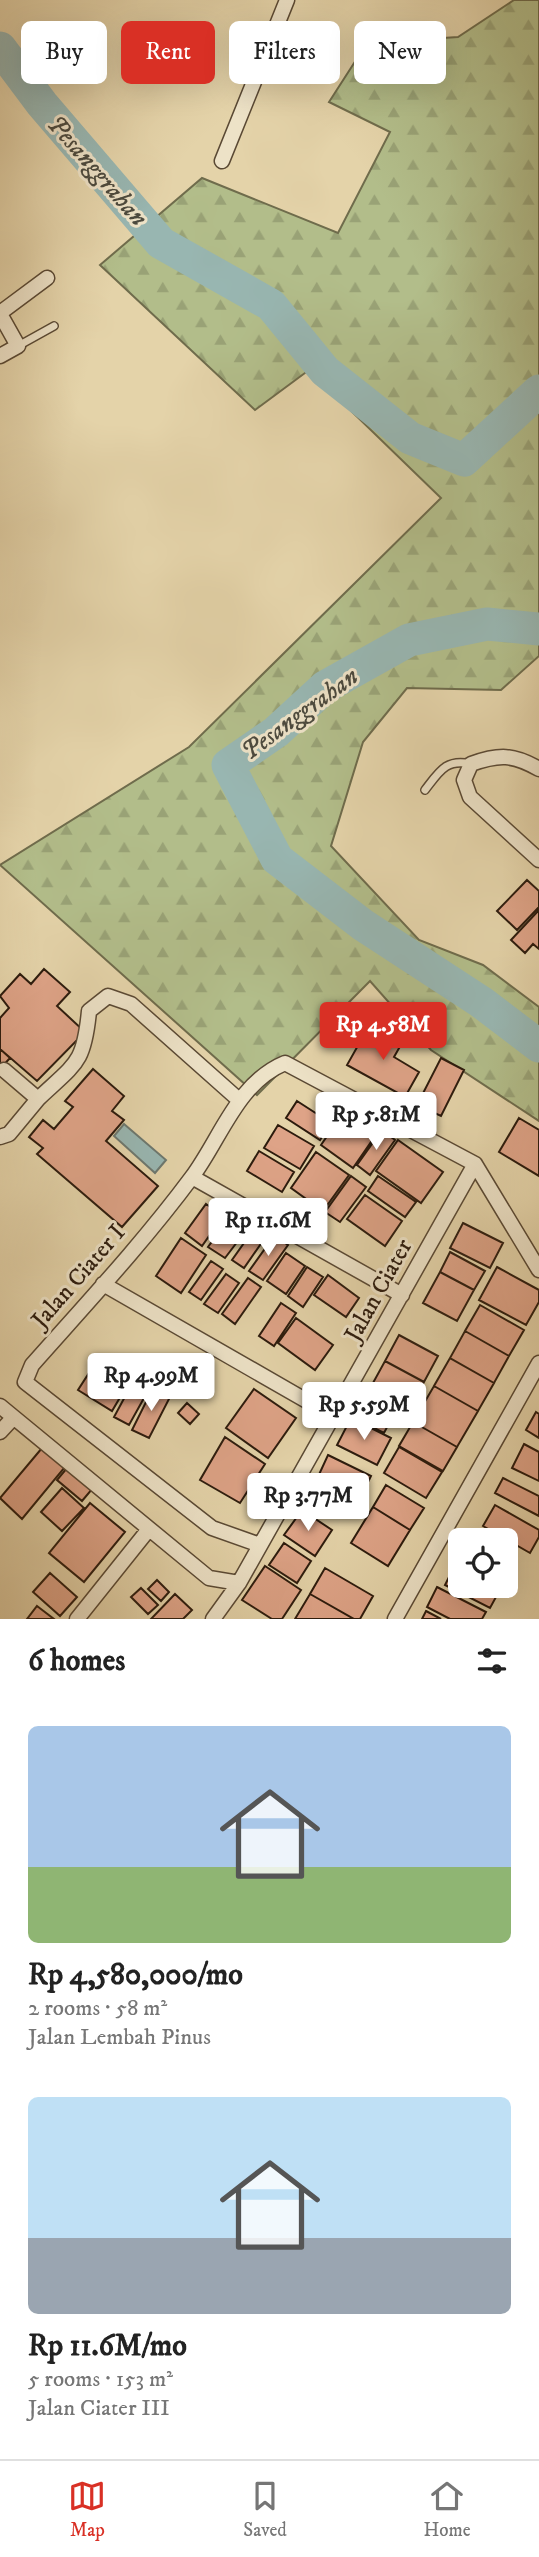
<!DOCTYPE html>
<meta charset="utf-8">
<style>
:root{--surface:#fff;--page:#f6f6f6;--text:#222;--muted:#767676;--line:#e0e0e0;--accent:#d93025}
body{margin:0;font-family:"IM FELL DW Pica",serif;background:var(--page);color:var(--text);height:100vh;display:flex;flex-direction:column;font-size:26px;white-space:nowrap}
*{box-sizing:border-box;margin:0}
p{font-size:23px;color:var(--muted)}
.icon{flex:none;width:38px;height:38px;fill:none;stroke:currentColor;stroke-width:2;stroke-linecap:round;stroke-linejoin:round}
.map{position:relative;height:1619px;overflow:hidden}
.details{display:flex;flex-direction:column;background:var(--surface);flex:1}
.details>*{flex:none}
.guide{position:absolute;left:21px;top:21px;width:497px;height:63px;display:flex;gap:14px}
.buttons{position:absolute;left:448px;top:1528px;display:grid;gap:14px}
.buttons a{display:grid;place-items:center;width:70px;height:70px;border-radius:10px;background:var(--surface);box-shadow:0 7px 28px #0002;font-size:35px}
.price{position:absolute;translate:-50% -60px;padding:0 16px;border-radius:7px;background:#fff;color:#222;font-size:23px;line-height:46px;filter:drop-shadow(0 2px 4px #0008)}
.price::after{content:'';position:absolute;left:50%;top:42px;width:21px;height:16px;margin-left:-10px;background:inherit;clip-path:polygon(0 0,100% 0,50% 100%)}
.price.on{background:var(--accent);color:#fff}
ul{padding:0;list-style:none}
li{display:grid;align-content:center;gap:14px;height:371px;padding:0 28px}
li span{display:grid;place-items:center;height:217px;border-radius:10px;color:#555}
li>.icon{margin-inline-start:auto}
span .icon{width:126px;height:126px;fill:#fffc;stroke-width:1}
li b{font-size:30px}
h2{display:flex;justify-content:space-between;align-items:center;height:84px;padding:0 28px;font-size:30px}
.pill{padding:0 24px;border-radius:10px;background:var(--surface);box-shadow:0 7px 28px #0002;font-size:24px;line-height:63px}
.pill.on{background:var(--accent);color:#fff}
.tab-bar{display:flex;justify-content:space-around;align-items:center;height:98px;border-top:2px solid var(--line);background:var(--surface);font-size:19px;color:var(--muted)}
.tab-bar a{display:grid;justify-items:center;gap:4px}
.tab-bar .on{color:var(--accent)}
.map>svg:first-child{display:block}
.forest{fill:url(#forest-firs);stroke:#6f6c4c;stroke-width:2}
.water{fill:#98b6b1;stroke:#6d786f;stroke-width:2}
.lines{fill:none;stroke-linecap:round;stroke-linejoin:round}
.river{stroke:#98b6b1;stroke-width:33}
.building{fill:#dea387;stroke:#2c1b0d;stroke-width:2}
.lane-casing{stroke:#5a4934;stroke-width:10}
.street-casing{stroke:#5a4934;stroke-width:17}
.lane{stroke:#ede2c7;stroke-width:7}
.street{stroke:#ede2c7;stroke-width:14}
.labels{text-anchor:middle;stroke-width:6;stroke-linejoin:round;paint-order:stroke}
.street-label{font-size:24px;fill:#2c1b0d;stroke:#ede2c7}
.water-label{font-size:26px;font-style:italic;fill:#4c4a3e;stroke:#ede2c7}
</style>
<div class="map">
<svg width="539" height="1619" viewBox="0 0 539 1619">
<defs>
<pattern id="forest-firs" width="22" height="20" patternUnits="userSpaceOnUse" patternTransform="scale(1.75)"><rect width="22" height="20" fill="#b2bd8a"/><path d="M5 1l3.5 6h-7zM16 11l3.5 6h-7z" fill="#99a276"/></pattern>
</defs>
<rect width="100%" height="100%" fill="#e4d3a9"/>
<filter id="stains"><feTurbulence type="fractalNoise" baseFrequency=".00286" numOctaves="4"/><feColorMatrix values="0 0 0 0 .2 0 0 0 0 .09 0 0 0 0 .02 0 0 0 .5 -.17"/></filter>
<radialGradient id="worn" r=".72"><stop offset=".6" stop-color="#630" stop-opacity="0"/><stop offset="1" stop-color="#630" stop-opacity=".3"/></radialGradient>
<path class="forest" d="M 514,0 L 539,0 L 539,656 L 501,690 L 407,688 L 363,742 L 331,846 L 419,940 L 483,965 L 539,1007 L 539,1121 L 431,1050 L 370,981 L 257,1095 L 0,865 L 189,747 L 441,498 L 309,370 L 255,410 L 100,265 L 202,178 L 338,233 L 390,132 L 329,102 L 367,43 L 458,37 Z"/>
<path class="water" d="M 124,1124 L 166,1160 L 155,1173 L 114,1136 Z"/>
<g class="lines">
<path class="river" d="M 0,48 L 42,104 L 161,243 L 271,305 L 325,371 L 410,438 L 464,460 L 539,391
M 539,629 L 487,624 L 409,640 L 325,687 L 276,732 L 228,765 L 277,859 L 363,925 L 481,1002 L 539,1046"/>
</g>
<path class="building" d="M 527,880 L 539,891 L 539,907 L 517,930 L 497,911 Z
M 539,910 L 539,949 L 533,944 L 525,953 L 511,940 Z
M 44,969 L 70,992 L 57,1006 L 85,1032 L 37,1081 L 0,1049 L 0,1018 L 9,1008 L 0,996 L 20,974 L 31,984 Z
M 369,1026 L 402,1043 L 394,1057 L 419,1072 L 405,1097 L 347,1065 Z
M 0,1049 L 10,1058 L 0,1069 Z
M 441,1058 L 464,1070 L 441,1116 L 417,1105 Z
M 93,1069 L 124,1096 L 112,1111 L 124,1120 L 106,1141 L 158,1186 L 122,1227 L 37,1154 L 43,1148 L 29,1137 L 43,1120 L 54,1129 L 73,1107 L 65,1101 Z
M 297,1101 L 331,1123 L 320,1140 L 286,1118 Z
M 341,1116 L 373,1139 L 353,1168 L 321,1145 Z
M 519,1118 L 539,1130 L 539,1176 L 499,1152 Z
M 278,1125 L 314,1146 L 300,1169 L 264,1148 Z
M 382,1130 L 395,1140 L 370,1175 L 357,1165 Z
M 398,1140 L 443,1172 L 421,1203 L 376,1171 Z
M 259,1151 L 294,1172 L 282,1192 L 247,1171 Z
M 316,1152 L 349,1175 L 323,1211 L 291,1188 Z
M 351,1176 L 366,1187 L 340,1222 L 325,1212 Z
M 378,1176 L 416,1202 L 405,1217 L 368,1191 Z
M 365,1195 L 402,1221 L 385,1246 L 347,1219 Z
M 206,1204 L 223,1216 L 202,1246 L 185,1233 Z
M 230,1217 L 247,1229 L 225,1258 L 208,1247 Z
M 463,1223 L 503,1243 L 490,1268 L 450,1248 Z
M 256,1226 L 267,1235 L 244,1268 L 232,1260 Z
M 274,1236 L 288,1245 L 263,1280 L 249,1271 Z
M 181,1238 L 206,1255 L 181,1293 L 156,1276 Z
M 450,1252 L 485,1271 L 474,1290 L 440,1272 Z
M 286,1253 L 305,1266 L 286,1294 L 267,1281 Z
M 211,1261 L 223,1269 L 201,1300 L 189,1292 Z
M 307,1267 L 323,1277 L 303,1307 L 288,1296 Z
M 497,1267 L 539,1290 L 539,1302 L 526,1325 L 479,1300 Z
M 440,1272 L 474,1290 L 457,1321 L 423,1303 Z
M 226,1274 L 239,1283 L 218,1313 L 204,1304 Z
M 328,1275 L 359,1298 L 346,1317 L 314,1295 Z
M 248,1278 L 261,1287 L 235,1324 L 222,1314 Z
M 281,1303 L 296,1313 L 274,1346 L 259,1336 Z
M 480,1305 L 524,1330 L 509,1356 L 465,1331 Z
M 296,1318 L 333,1345 L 315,1370 L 278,1343 Z
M 465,1331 L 509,1356 L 494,1383 L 450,1358 Z
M 399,1335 L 438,1356 L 424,1382 L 385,1361 Z
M 450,1358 L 494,1383 L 478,1411 L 434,1386 Z
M 385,1361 L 424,1382 L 407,1414 L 368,1392 Z
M 89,1373 L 122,1394 L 112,1411 L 78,1390 Z
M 134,1380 L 149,1389 L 129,1425 L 114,1417 Z
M 434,1386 L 478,1411 L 457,1447 L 413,1422 Z
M 153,1388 L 170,1397 L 149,1438 L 132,1430 Z
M 254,1389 L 296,1418 L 268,1458 L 226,1428 Z
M 363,1395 L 395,1412 L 384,1433 L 352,1417 Z
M 187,1403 L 199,1414 L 190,1424 L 178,1413 Z
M 536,1412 L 539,1414 L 539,1438 L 526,1430 Z
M 351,1418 L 391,1438 L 377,1465 L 337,1445 Z
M 413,1422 L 457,1447 L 443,1471 L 399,1446 Z
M 225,1437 L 265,1464 L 240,1503 L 200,1480 Z
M 524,1444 L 539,1452 L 539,1481 L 512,1468 Z
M 399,1447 L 442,1472 L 426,1498 L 384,1473 Z
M 42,1448 L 65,1467 L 22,1519 L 0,1498 Z
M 328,1455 L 371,1476 L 352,1515 L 310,1494 Z
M 67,1468 L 93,1488 L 82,1501 L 57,1480 Z
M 503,1478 L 539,1496 L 539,1516 L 495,1493 Z
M 386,1485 L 424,1508 L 410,1530 L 373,1507 Z
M 62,1488 L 84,1508 L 62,1531 L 41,1512 Z
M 90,1503 L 125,1532 L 84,1582 L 49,1553 Z
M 495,1505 L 539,1530 L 539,1537 L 530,1553 L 483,1526 Z
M 373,1507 L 410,1530 L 388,1566 L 351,1543 Z
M 302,1510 L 332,1530 L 315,1556 L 284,1535 Z
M 284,1543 L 311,1561 L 297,1583 L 269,1565 Z
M 459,1557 L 460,1586 L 502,1586 L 490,1608 L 445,1585 Z
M 265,1566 L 301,1590 L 282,1619 L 272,1619 L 242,1600 Z
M 325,1568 L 373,1596 L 360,1619 L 354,1619 L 310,1594 Z
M 50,1573 L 77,1597 L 60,1616 L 33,1592 Z
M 157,1580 L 169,1592 L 161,1601 L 148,1589 Z
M 437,1587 L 486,1612 L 482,1619 L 450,1619 L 427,1607 Z
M 141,1588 L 158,1605 L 148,1614 L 131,1597 Z
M 175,1594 L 192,1610 L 183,1619 L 151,1619 Z
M 310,1594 L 354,1619 L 295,1619 Z
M 37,1606 L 54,1619 L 27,1619 Z
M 426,1611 L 441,1619 L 422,1619 Z"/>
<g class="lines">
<defs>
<path id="lane" d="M 18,346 L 54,326
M 425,790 C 439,772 446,758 471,764"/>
<path id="street" d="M 222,161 L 287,0
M 0,313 L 47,278
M 0,314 L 18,346 L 0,356
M 539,769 C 513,754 499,754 471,764 L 464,780 L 470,797 L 539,860
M 4,1070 L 38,1099 C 76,1063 84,1064 89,1011 L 108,996 L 131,1004 L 239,1100
M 0,1137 L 9,1134 L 38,1099
M 192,1177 L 402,1295
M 103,1284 L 333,1416
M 0,1406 L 209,1578 L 239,1583
M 0,1432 L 13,1418
M 260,1545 L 212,1528 L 25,1382 L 32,1365 C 86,1304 143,1243 192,1177 C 221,1138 237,1083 285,1063 L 475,1164 L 539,1270
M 77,1619 L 149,1529
M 213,1619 L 239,1583 L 475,1164
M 395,1619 L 539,1363"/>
</defs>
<use href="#lane" class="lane-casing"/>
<use href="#street" class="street-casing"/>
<use href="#lane" class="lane"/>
<use href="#street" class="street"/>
</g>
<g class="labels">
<g class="street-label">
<text transform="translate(78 1276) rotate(-49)" y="8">Jalan Ciater I</text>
<text transform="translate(378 1290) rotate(-61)" y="8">Jalan Ciater</text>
</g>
<g class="water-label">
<text transform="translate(98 170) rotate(49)" y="9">Pesanggrahan</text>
<text transform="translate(299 713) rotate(-36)" y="9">Pesanggrahan</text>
</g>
</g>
<rect width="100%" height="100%" filter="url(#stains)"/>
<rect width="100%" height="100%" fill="url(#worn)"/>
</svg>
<div class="buttons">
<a><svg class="icon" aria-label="locate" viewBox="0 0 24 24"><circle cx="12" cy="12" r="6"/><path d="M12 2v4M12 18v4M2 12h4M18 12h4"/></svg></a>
</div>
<b class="price on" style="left:383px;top:1062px">Rp 4.58M</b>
<b class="price" style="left:376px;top:1152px">Rp 5.81M</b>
<b class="price" style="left:268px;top:1258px">Rp 11.6M</b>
<b class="price" style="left:151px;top:1413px">Rp 4.99M</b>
<b class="price" style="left:364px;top:1442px">Rp 5.59M</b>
<b class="price" style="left:308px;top:1533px">Rp 3.77M</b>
<div class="guide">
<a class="pill">Buy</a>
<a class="pill on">Rent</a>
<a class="pill">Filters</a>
<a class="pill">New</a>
</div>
</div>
<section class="details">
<h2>6 homes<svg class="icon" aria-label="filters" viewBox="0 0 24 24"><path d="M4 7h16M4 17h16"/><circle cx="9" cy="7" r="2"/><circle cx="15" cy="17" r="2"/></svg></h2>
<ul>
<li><span style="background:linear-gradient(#a9c7e8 65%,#8fb573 0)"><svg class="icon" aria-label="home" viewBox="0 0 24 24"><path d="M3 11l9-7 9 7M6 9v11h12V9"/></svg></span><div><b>Rp 4,580,000/mo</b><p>2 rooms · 58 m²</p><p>Jalan Lembah Pinus</p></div></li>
<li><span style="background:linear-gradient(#bfe0f5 65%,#9aa5b1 0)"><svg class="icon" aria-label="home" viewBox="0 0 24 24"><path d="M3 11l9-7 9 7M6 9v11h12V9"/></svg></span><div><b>Rp 11.6M/mo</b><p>5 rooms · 153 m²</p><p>Jalan Ciater III</p></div></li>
</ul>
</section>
<nav class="tab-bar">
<a class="on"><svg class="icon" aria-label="map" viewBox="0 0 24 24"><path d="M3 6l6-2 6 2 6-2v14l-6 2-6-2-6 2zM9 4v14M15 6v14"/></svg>Map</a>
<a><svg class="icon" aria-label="saved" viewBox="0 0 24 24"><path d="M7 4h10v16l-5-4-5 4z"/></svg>Saved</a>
<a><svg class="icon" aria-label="home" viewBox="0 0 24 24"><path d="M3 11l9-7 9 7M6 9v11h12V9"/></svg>Home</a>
</nav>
